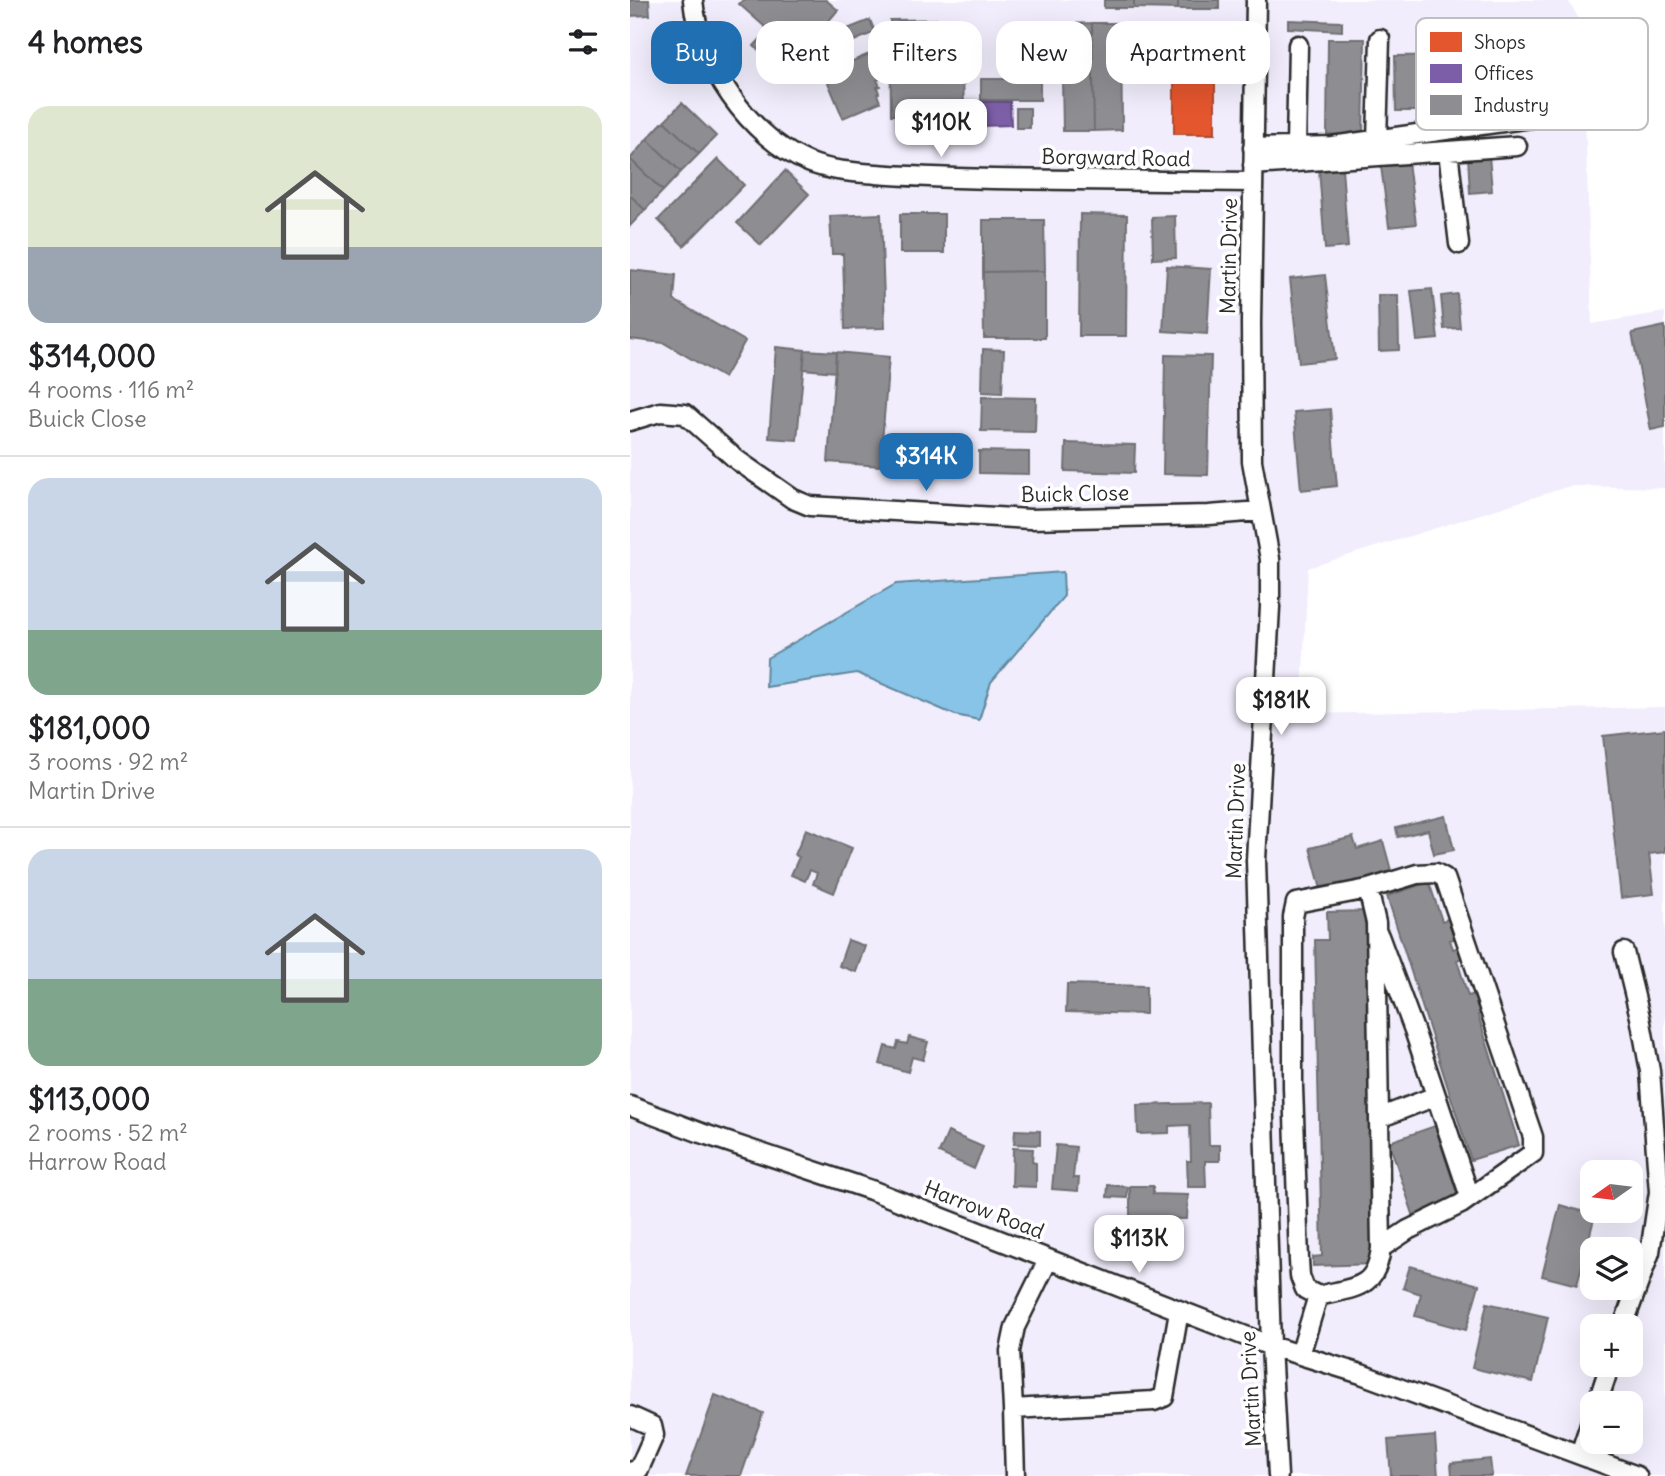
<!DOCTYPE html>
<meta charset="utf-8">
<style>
:root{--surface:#fff;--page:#f6f6f6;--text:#202124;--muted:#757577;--line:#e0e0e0;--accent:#1f6fb2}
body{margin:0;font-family:Delius,sans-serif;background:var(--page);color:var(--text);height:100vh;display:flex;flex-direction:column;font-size:26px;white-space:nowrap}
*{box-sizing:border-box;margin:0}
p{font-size:23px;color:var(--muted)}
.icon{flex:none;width:38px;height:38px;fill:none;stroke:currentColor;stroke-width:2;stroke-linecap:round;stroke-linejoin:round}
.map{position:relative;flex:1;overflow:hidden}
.details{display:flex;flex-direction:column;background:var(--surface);width:630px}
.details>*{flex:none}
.top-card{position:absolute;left:21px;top:21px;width:665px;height:63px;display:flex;gap:14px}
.needle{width:46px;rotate:256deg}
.controls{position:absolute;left:950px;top:1160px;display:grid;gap:14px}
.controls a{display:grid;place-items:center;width:63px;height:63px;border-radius:14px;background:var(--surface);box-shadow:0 7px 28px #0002;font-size:35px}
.price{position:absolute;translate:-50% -60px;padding:0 16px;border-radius:14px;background:#fff;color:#222;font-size:23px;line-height:46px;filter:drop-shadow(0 2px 4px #0008)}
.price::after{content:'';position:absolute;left:50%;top:42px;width:21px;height:16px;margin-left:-10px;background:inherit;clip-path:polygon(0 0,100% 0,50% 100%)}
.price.active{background:var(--accent);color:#fff}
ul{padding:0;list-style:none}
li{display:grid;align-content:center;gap:14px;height:371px;padding:0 28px}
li+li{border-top:2px solid var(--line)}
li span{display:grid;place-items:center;height:217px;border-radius:21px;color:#555}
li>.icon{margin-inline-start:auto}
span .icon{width:126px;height:126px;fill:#fffc;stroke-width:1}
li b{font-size:30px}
h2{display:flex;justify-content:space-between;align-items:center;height:84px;padding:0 28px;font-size:30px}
.tag{padding:0 24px;border-radius:21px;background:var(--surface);box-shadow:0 7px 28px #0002;font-size:24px;line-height:63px}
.tag.active{background:var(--accent);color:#fff}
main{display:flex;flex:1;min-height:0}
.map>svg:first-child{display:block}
.built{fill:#f1edfc;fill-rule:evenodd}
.water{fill:#87c4e7;stroke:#62879c;stroke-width:2}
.shops{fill:#e4572e;stroke:#ac4a2d;stroke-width:2}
.offices{fill:#7b5ea7;stroke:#634f82;stroke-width:2}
.industry{fill:#8d8d92;stroke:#707073;stroke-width:2}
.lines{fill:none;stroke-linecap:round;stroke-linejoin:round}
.minor-casing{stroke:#2b2b2b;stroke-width:23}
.minor{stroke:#fff;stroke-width:18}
.labels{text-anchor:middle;stroke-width:7;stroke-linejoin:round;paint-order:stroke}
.street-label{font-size:21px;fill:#2b2b2b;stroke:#fff}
.key{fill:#fff;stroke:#bfbfbf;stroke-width:2}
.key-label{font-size:19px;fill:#2b2b2b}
</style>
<main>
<section class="details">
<h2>4 homes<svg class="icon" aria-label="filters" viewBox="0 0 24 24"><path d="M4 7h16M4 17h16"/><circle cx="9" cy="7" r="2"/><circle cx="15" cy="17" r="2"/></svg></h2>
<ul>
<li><span style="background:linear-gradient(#dfe7d0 65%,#9aa5b1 0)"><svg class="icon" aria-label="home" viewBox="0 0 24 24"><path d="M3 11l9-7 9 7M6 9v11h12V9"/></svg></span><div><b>$314,000</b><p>4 rooms · 116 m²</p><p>Buick Close</p></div></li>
<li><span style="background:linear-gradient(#c9d6e8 70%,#7fa58c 0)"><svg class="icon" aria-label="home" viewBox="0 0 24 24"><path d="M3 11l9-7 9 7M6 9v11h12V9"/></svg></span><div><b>$181,000</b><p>3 rooms · 92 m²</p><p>Martin Drive</p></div></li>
<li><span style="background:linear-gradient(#c9d6e8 60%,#7fa58c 0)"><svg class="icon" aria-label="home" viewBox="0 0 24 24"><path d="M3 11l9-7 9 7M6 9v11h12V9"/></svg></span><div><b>$113,000</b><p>2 rooms · 52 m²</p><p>Harrow Road</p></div></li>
</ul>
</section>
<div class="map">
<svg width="1035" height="1476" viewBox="0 0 1035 1476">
<rect width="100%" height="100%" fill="#fff"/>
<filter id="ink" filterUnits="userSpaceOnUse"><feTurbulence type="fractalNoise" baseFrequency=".0143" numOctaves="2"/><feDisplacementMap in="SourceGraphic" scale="14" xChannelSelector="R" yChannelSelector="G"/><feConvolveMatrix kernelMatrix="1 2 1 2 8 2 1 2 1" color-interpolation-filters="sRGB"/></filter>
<g filter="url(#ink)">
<path class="built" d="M 0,0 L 938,0 L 952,24 L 962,324 L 1035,312 L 1035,488 L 940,486 L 678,568 L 671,714 L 1035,707 L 1035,1476 L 0,1476 ZM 962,1172 L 1001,1172 L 1001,1211 L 962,1211 ZM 962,1250 L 1001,1250 L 1001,1288 L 962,1288 ZM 962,1326 L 1001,1326 L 1001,1365 L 962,1365 ZM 962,1404 L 1001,1404 L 1001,1442 L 962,1442 Z"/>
<path class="water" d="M 433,572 L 434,596 L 361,682 L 349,720 L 325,715 L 227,673 L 136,687 L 137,658 L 266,584 Z"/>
<path class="shops" d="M 544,72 L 585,72 L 585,134 L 544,134 Z"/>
<path class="offices" d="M 351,102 L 380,102 L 381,125 L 351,126 Z"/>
<path class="industry" d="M 0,0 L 19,0 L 20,15 L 0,16 Z
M 113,0 L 196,0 L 208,10 L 168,56 L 109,4 Z
M 474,0 L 504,0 L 504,8 L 474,8 Z
M 504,0 L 548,0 L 548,9 L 504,8 Z
M 548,0 L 589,0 L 589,9 L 548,9 Z
M 332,19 L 334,114 L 261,115 L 260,20 Z
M 240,20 L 245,32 L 222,42 L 217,29 Z
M 658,20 L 712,22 L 712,31 L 658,28 Z
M 462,23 L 491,23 L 492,130 L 464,131 Z
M 462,23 L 464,131 L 433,131 L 431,24 Z
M 135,34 L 163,62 L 152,73 L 124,46 Z
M 545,39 L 585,39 L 585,72 L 544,72 Z
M 698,39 L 735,39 L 733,135 L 697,134 Z
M 251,49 L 255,58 L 248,61 L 250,66 L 247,67 L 250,72 L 247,73 L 250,79 L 247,80 L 250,86 L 247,87 L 249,93 L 247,94 L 250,102 L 213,118 L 194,73 Z
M 824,55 L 825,111 L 766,111 L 765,56 Z
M 351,79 L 410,79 L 410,100 L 351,100 Z
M 52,103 L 86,136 L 69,154 L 34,121 Z
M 386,108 L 400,108 L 400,128 L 386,128 Z
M 34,121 L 69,154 L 51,172 L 17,139 Z
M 17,139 L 51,172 L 33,191 L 0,159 Z
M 859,155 L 862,191 L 840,193 L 838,156 Z
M 0,159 L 33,191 L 15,210 L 0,195 Z
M 88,159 L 114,185 L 54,246 L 28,220 Z
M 778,162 L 786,224 L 759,227 L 751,166 Z
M 712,168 L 718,247 L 695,249 L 689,169 Z
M 155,171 L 179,194 L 131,245 L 107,223 Z
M 0,195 L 15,210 L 0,226 Z
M 251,214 L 255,328 L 215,329 L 213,254 L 202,254 L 200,216 Z
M 270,214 L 314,214 L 314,253 L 270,253 Z
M 450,214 L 497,215 L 496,336 L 449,336 Z
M 545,216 L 546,258 L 523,259 L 522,217 Z
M 353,220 L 414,220 L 415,271 L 353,272 Z
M 537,266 L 581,269 L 577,334 L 533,331 Z
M 0,270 L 46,275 L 44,300 L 115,341 L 94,378 L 34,343 L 0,339 Z
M 415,271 L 415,338 L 354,338 L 353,272 Z
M 695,275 L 705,359 L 669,363 L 660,279 Z
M 802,289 L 808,339 L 787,341 L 781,291 Z
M 827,294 L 830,328 L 814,329 L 811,296 Z
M 748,295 L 768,295 L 769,350 L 749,351 Z
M 1035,326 L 1035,427 L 1021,430 L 1002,333 Z
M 146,347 L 175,350 L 167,440 L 139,438 Z
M 353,349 L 374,350 L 372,393 L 352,392 Z
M 175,350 L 206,352 L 205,372 L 173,369 Z
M 206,352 L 259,357 L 250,466 L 198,462 Z
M 535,355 L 581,356 L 578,475 L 533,474 Z
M 352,397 L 406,398 L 405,432 L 351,431 Z
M 700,409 L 707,486 L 671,490 L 664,412 Z
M 436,443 L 505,445 L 504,473 L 435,471 Z
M 349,451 L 399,452 L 399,474 L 349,473 Z
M 1035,729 L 1035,852 L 1019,854 L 1024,894 L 991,898 L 973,736 Z
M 816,816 L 824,850 L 804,854 L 798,830 L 768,837 L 766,828 Z
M 176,829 L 222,848 L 204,893 L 183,884 L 187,873 L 180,870 L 175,881 L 161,875 L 169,857 L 165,855 Z
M 723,837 L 727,849 L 753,841 L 762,874 L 692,893 L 680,848 Z
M 799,882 L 812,921 L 823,917 L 830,937 L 820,940 L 823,949 L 833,946 L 837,956 L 827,960 L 838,996 L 850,993 L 856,1012 L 848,1015 L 889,1145 L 841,1160 L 757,896 Z
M 738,911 L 745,1264 L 683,1266 L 683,1257 L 692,1256 L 685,940 L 698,940 L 697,912 Z
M 218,940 L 235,946 L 226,972 L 209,966 Z
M 437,984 L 516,986 L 516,1014 L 436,1012 Z
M 279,1037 L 298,1042 L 293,1060 L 282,1057 L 278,1072 L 250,1064 L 255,1046 L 266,1049 L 268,1042 L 277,1044 Z
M 578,1103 L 579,1145 L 590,1145 L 590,1161 L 575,1161 L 576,1187 L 558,1187 L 557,1161 L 561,1161 L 560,1125 L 539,1126 L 539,1133 L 508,1134 L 507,1105 Z
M 805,1126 L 830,1203 L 784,1217 L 759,1142 Z
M 385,1130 L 410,1131 L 410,1145 L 384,1144 Z
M 318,1132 L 353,1147 L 344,1169 L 309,1153 Z
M 426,1145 L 446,1147 L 443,1178 L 449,1178 L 448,1191 L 422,1189 Z
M 383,1148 L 403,1149 L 402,1162 L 406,1163 L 406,1187 L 382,1186 Z
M 478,1185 L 498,1187 L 497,1198 L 477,1197 Z
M 500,1186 L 523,1186 L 523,1194 L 558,1195 L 557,1219 L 500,1218 Z
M 930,1205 L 965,1215 L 947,1285 L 912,1276 Z
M 780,1266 L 849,1285 L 836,1330 L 785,1316 L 791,1294 L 773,1288 Z
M 857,1303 L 918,1317 L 903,1382 L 842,1368 Z
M 85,1395 L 133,1413 L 111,1476 L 56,1476 Z
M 805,1436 L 808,1476 L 761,1476 L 758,1440 Z
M 860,1459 L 862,1476 L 822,1476 L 821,1463 Z"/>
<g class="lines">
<defs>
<path id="minor" d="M 63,0 C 69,64 119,137 178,162 C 200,171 223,172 246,174 C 285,177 324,178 363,179 C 449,180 536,181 623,182
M 626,0 L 621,323 L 622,461 L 640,559 L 640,607 L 626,860 L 641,1346 L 648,1476
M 747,140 L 750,39
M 666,147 L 668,45
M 623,148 L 702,146 L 901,118 C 917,107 919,95 922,76
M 818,151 L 829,244
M 623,165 L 887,146
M 0,421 L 30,412 L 55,414 L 107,460 L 163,499 L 180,506 L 400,519 L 579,515 L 630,511
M 738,889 L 746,923 L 751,1248 C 746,1290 724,1287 688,1296 L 675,1289 L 670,1276 L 669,1260 L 663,1087 L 663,917 L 666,903 L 738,889 L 787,874 L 806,873 L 815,878 L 903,1137 L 903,1153 L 831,1204 L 778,1230 L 751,1248
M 749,936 L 784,1030 L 840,1197
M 0,1106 L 71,1133 L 241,1190 L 641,1346 L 731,1374 L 1007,1476
M 749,1118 L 806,1096
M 418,1260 L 385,1327 L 380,1351 L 383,1409 L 524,1401 L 534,1397 L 549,1311
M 993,1326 L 1020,1252 L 1029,1192 L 1020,1071 L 1010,1017 L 994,952
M 670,1355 L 688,1296
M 967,1404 L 980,1365
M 383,1409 L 385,1476
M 0,1416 L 22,1426 L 24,1435 L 9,1469 L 0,1472
M 950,1454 L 962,1418"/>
</defs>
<use href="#minor" class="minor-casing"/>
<use href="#minor" class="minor"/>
</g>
</g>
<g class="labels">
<g class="street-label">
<text transform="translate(486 158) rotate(1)" y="7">Borgward Road</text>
<text transform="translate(599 256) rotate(-89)" y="7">Martin Drive</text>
<text transform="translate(445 494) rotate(-1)" y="7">Buick Close</text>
<text transform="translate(606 821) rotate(-88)" y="7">Martin Drive</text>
<text transform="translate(354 1210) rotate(21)" y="7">Harrow Road</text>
<text transform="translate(621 1389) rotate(-93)" y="7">Martin Drive</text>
</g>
</g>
<rect x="786" y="18" width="232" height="112" rx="10" class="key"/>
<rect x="800" y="32" width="32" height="20" fill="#e4572e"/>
<rect x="800" y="64" width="32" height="19" fill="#7b5ea7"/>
<rect x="800" y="95" width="32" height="20" fill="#8d8d92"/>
<g class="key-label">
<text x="844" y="49">Shops</text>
<text x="844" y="80">Offices</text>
<text x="844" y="112">Industry</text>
</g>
</svg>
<div class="controls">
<a><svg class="needle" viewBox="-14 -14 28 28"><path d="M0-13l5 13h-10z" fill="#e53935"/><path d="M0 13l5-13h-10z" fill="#757577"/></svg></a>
<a><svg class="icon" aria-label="layers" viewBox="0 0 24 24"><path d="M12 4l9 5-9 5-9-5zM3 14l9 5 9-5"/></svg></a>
<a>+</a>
<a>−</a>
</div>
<b class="price" style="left:311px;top:159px">$110K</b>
<b class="price active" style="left:296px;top:493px">$314K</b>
<b class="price" style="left:651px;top:737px">$181K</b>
<b class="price" style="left:509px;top:1275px">$113K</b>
<div class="top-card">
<a class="tag active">Buy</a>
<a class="tag">Rent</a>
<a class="tag">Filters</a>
<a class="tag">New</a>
<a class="tag">Apartment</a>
</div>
</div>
</main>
